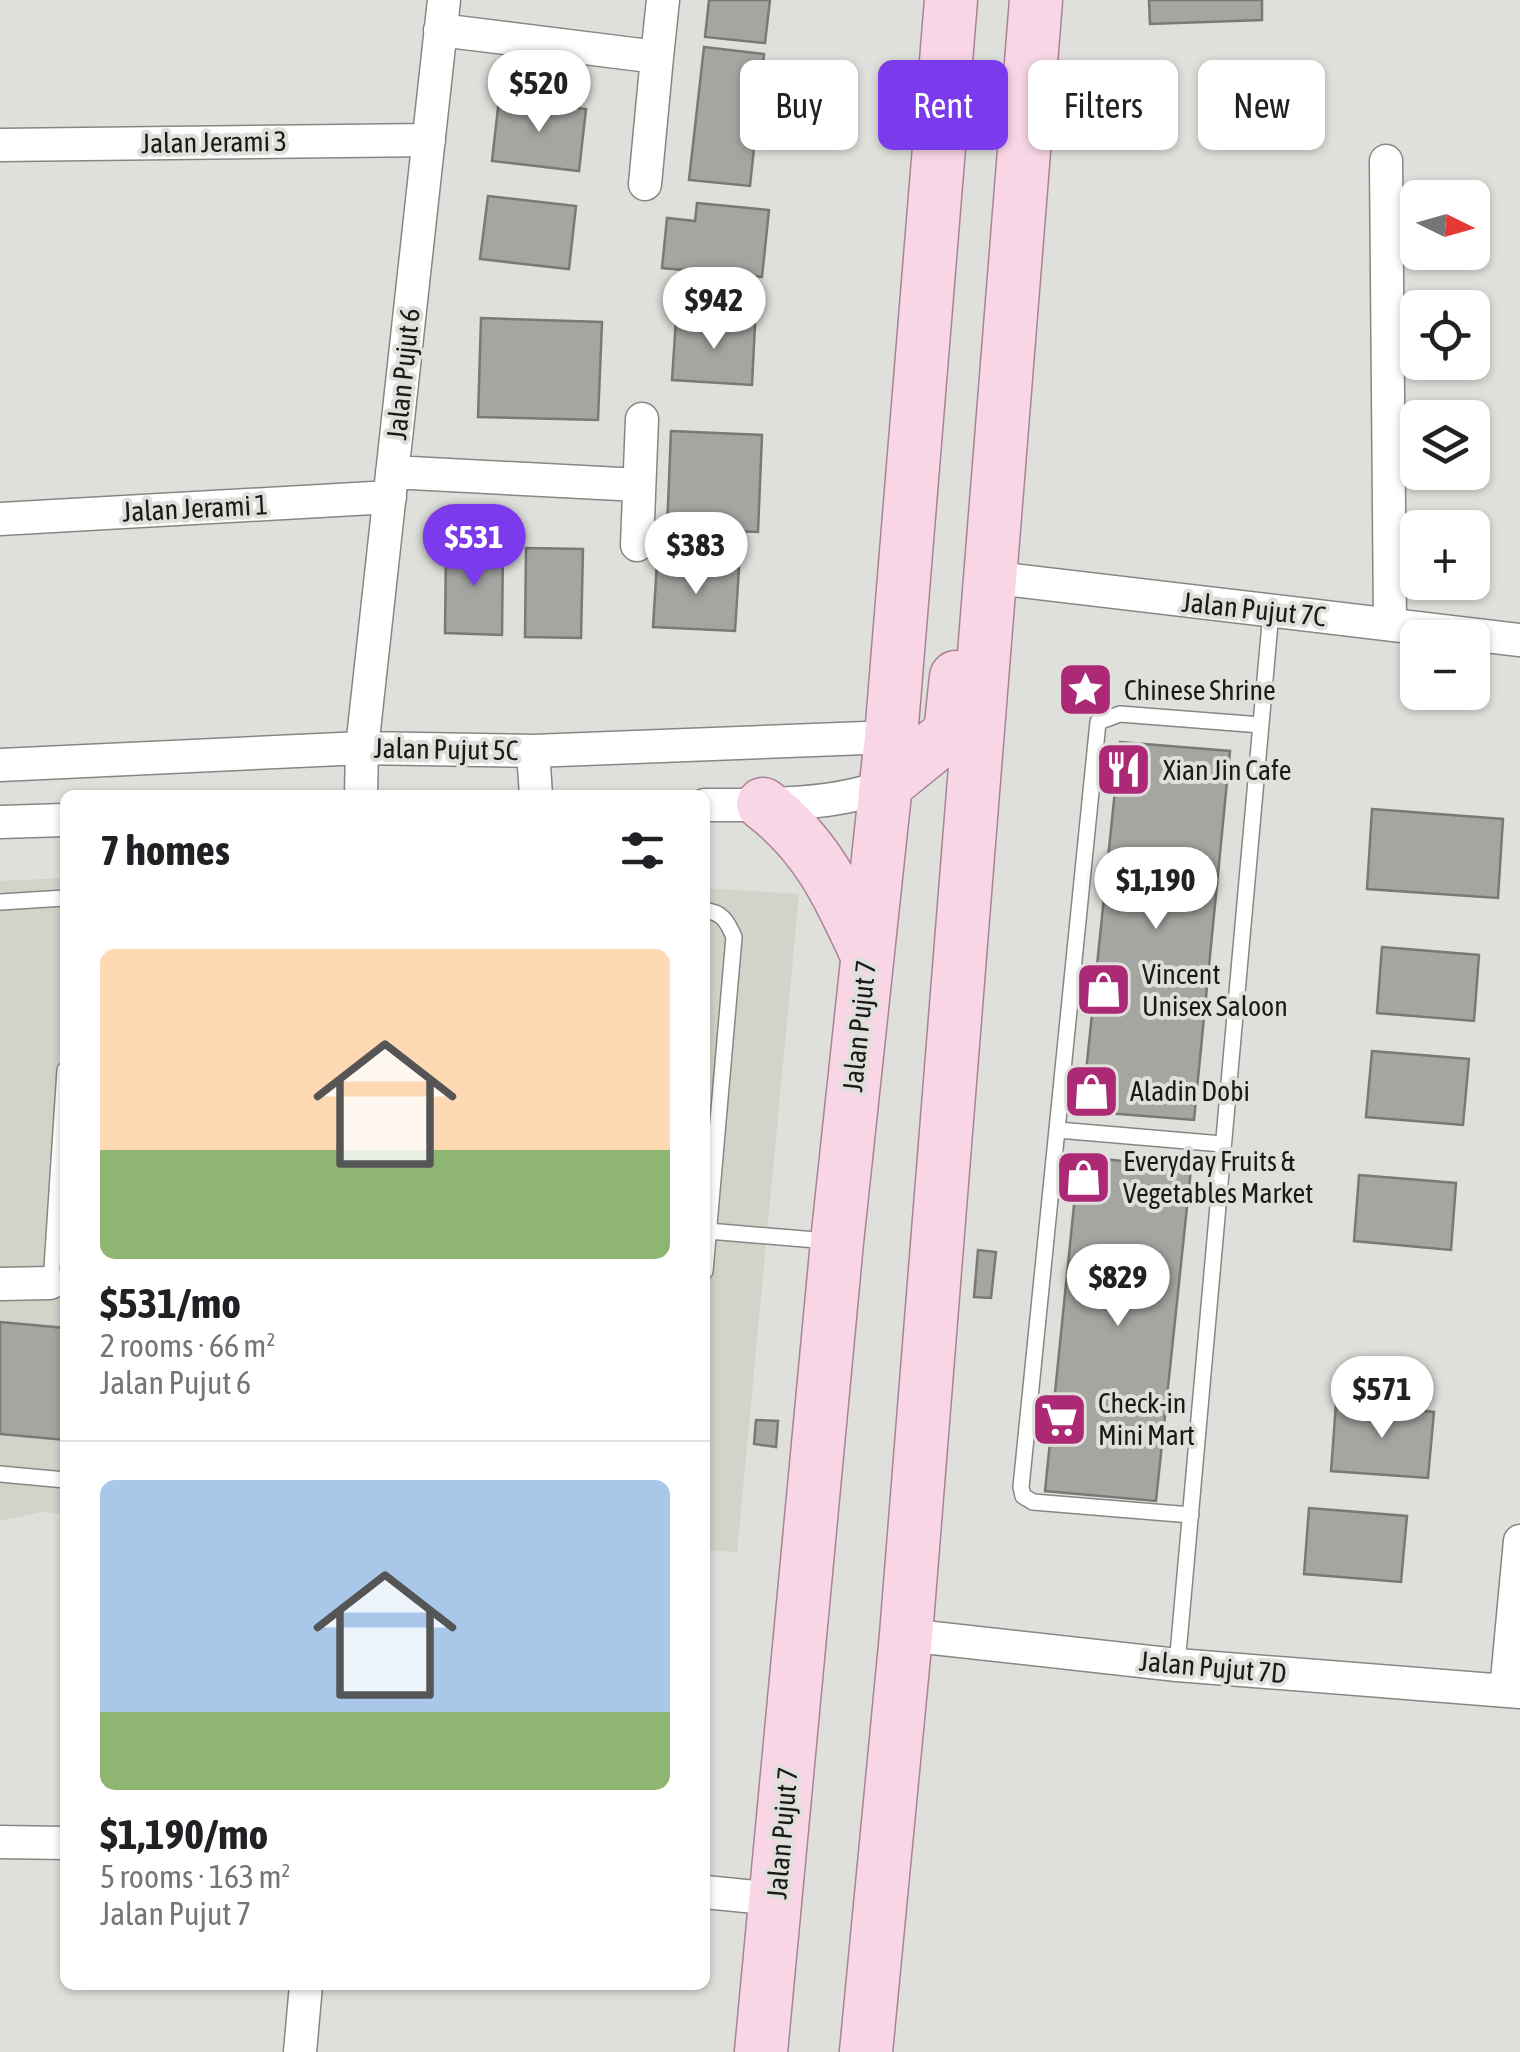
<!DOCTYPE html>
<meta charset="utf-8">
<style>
:root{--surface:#fff;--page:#f6f6f6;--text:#202124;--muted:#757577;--line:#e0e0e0;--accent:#7c3aed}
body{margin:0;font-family:"Asap Condensed",sans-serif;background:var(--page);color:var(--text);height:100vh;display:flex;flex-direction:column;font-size:38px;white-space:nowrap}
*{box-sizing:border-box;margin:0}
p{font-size:32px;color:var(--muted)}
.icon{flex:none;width:55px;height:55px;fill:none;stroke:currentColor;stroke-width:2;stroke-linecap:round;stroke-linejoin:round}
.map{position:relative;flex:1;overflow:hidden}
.panel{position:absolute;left:60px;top:790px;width:650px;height:1200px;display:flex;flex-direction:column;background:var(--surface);border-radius:15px;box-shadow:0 2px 8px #0004}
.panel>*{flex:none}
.top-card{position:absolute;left:740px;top:60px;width:630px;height:90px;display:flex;gap:20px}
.needle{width:65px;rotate:95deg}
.fabs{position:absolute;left:1400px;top:180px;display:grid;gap:20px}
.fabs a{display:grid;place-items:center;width:90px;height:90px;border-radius:15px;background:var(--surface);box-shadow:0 2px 8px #0004;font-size:50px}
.price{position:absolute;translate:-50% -85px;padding:0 22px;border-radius:35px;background:#fff;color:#222;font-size:32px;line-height:65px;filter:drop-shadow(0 2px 5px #0008)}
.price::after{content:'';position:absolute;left:50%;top:60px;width:30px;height:22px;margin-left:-15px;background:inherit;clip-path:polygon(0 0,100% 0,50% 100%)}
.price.on{background:var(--accent);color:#fff}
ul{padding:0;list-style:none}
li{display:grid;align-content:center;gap:20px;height:530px;padding:0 40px}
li+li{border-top:2px solid var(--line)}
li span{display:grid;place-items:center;height:310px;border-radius:15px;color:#555}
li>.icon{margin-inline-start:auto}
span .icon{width:180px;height:180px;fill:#fffc;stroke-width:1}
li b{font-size:42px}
h2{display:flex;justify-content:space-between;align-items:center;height:120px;padding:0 40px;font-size:42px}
.pill{padding:0 35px;border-radius:15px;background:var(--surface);box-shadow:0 2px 8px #0004;font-size:35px;line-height:90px}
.pill.on{background:var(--accent);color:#fff}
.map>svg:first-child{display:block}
.built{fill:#d1d4c8}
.building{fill:#a5a6a2;stroke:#797a76;stroke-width:2.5}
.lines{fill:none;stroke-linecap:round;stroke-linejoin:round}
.lane-casing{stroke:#868783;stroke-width:18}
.street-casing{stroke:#868783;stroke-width:35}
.primary-casing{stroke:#a88393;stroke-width:55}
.lane{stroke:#fff;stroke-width:15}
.street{stroke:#fff;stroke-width:32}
.primary{stroke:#f9d6e6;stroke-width:52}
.labels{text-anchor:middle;stroke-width:8;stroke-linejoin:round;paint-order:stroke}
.street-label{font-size:28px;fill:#1a1a19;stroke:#dfe0db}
.poi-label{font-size:28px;fill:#1a1a19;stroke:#dfe0db;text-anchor:start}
</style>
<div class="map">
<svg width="1520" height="2052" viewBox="0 0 1520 2052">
<rect width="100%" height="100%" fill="#dfe0db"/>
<path class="built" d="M 65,878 L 65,1514 L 42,1512 L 0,1521 L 0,881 Z
M 705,888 L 799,894 L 737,1552 L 705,1550 Z"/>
<path class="building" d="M 709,0 L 770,0 L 765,43 L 705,37 Z
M 1149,0 L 1262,0 L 1262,20 L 1150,24 Z
M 704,47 L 764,54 L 750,186 L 689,180 Z
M 499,99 L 586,109 L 579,171 L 492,161 Z
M 488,196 L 576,206 L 569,269 L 480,259 Z
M 697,203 L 769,210 L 762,277 L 662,268 L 667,218 L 695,221 Z
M 481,318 L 602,322 L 598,420 L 478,417 Z
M 676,319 L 755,324 L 752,385 L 672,380 Z
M 671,431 L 762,435 L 758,532 L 667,529 Z
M 446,544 L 503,545 L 502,635 L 445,633 Z
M 526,548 L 583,549 L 581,638 L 525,637 Z
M 657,562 L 739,568 L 735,631 L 653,627 Z
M 1120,742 L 1230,751 L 1194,1120 L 1082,1111 Z
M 1372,809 L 1503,819 L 1498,898 L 1367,889 Z
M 1382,947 L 1479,955 L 1474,1021 L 1377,1013 Z
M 1372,1051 L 1469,1059 L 1463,1125 L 1366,1117 Z
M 1079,1156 L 1191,1169 L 1156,1501 L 1045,1491 Z
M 1359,1175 L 1456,1183 L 1451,1250 L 1354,1241 Z
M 978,1250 L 996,1252 L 991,1298 L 974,1297 Z
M 0,1322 L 65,1328 L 65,1440 L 0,1434 Z
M 1336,1404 L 1434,1412 L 1428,1478 L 1331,1471 Z
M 756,1420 L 778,1421 L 776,1447 L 754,1444 Z
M 1309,1508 L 1407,1516 L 1401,1582 L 1304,1574 Z"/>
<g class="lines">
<defs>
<path id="lane" d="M 0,902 L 65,898
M 705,911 C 722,911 728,923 734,937 L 705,1271
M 1058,1130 L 1222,1144
M 708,1231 L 828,1241
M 51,1283 L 65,1070
M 0,1474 L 65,1480
M 1191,1515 L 1033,1502 L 1023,1496 L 1021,1487 L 1098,722 L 1120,714 L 1261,725
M 1177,1665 L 1271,612"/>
<path id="street" d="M 440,30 L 657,57 L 645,184
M 657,57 L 663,0
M 0,145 L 429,140
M 1386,161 L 1390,623
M 392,472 L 639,485
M 0,519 L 390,497
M 637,545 L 642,419
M 988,577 L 1520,640
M 533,751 L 536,795
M 0,765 L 362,748 L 533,751 L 891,737
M 361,795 L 362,748 L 444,0
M 705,805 C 760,805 836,806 886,785
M 0,822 L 65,820
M 0,1284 L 50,1283
M 906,1635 L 1177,1665 L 1520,1692
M 1506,1691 L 1520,1541
M 0,1842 L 65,1843
M 705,1892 L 776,1899
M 300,2052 L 306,1985"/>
<path id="primary" d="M 886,785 L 950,733 L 956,677
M 763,804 C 816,844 839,894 866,953
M 761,2052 L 837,1242 L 891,737 L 951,0
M 866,2052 L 906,1635 L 1036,0"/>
</defs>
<use href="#lane" class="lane-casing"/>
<use href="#street" class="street-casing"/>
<use href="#primary" class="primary-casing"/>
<use href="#lane" class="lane"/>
<use href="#street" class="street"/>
<use href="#primary" class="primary"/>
</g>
<defs>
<symbol id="sight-square" viewBox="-11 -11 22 22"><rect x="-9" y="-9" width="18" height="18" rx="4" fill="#ac2975" stroke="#dfe0db"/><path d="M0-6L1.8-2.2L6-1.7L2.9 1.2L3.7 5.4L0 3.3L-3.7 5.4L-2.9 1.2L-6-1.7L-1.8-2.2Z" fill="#fff"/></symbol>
<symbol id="restaurant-square" viewBox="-11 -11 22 22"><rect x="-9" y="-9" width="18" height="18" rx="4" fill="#ac2975" stroke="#dfe0db"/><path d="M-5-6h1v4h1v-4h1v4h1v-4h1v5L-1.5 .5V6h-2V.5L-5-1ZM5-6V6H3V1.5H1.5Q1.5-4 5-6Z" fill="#fff"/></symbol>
<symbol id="shop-square" viewBox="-11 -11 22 22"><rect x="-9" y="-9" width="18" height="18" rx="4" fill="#ac2975" stroke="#dfe0db"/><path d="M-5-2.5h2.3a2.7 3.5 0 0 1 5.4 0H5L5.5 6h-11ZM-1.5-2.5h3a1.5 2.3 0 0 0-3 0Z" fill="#fff"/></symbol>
<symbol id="supermarket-square" viewBox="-11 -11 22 22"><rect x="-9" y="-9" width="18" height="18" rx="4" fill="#ac2975" stroke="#dfe0db"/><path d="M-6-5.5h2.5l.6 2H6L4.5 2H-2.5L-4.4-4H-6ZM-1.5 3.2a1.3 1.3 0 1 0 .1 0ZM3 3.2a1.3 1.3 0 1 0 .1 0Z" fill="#fff"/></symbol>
</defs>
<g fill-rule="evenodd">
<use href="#sight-square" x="1054" y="658" width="63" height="63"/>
<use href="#restaurant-square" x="1092" y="738" width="63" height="63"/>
<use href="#shop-square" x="1072" y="958" width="63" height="63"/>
<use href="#shop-square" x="1060" y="1060" width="63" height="63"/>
<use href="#shop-square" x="1052" y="1146" width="63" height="63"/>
<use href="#supermarket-square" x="1028" y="1388" width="63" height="63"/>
</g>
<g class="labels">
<g class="street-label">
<text transform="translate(214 142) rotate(-1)" y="10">Jalan Jerami 3</text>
<text transform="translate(403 374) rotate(-84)" y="10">Jalan Pujut 6</text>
<text transform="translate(195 508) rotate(-3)" y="10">Jalan Jerami 1</text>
<text transform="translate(1254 609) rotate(6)" y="10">Jalan Pujut 7C</text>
<text transform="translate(446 749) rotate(1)" y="10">Jalan Pujut 5C</text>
<text transform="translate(859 1026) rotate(-84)" y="10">Jalan Pujut 7</text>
<text transform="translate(1213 1667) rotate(5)" y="10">Jalan Pujut 7D</text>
<text transform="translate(782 1833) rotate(-85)" y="10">Jalan Pujut 7</text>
</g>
<g class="poi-label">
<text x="1124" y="700">Chinese Shrine</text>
<text x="1163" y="780">Xian Jin Cafe</text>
<text x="1142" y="984">Vincent<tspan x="1142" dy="32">Unisex Saloon</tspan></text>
<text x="1130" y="1101">Aladin Dobi</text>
<text x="1123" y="1171">Everyday Fruits &amp;<tspan x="1123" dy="32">Vegetables Market</tspan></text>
<text x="1098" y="1413">Check-in<tspan x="1098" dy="32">Mini Mart</tspan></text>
</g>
</g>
</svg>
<div class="fabs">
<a><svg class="needle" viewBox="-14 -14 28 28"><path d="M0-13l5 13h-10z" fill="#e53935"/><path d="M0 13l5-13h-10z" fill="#757577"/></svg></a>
<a><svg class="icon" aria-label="locate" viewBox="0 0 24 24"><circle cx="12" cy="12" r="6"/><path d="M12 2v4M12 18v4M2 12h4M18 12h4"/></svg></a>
<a><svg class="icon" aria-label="layers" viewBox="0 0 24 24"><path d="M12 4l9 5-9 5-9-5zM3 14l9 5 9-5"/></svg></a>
<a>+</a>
<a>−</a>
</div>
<b class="price" style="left:539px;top:135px">$520</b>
<b class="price" style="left:714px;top:352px">$942</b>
<b class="price on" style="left:474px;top:589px">$531</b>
<b class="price" style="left:696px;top:597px">$383</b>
<b class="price" style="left:1156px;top:932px">$1,190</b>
<b class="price" style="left:1118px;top:1329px">$829</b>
<b class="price" style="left:1382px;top:1441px">$571</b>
<div class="top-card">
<a class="pill">Buy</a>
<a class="pill on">Rent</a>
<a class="pill">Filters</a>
<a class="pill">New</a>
</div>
<section class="panel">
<h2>7 homes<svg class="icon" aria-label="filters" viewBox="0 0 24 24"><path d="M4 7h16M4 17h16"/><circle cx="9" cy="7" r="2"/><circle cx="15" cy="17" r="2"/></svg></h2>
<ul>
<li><span style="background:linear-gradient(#ffd9b3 65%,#8fb573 0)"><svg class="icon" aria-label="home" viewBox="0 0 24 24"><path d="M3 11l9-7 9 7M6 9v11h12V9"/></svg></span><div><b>$531/mo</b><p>2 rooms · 66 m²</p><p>Jalan Pujut 6</p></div></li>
<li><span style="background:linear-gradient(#a9c7e8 75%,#8fb573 0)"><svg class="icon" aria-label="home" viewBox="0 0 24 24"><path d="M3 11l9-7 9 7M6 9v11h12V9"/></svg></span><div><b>$1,190/mo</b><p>5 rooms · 163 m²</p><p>Jalan Pujut 7</p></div></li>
</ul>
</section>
</div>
